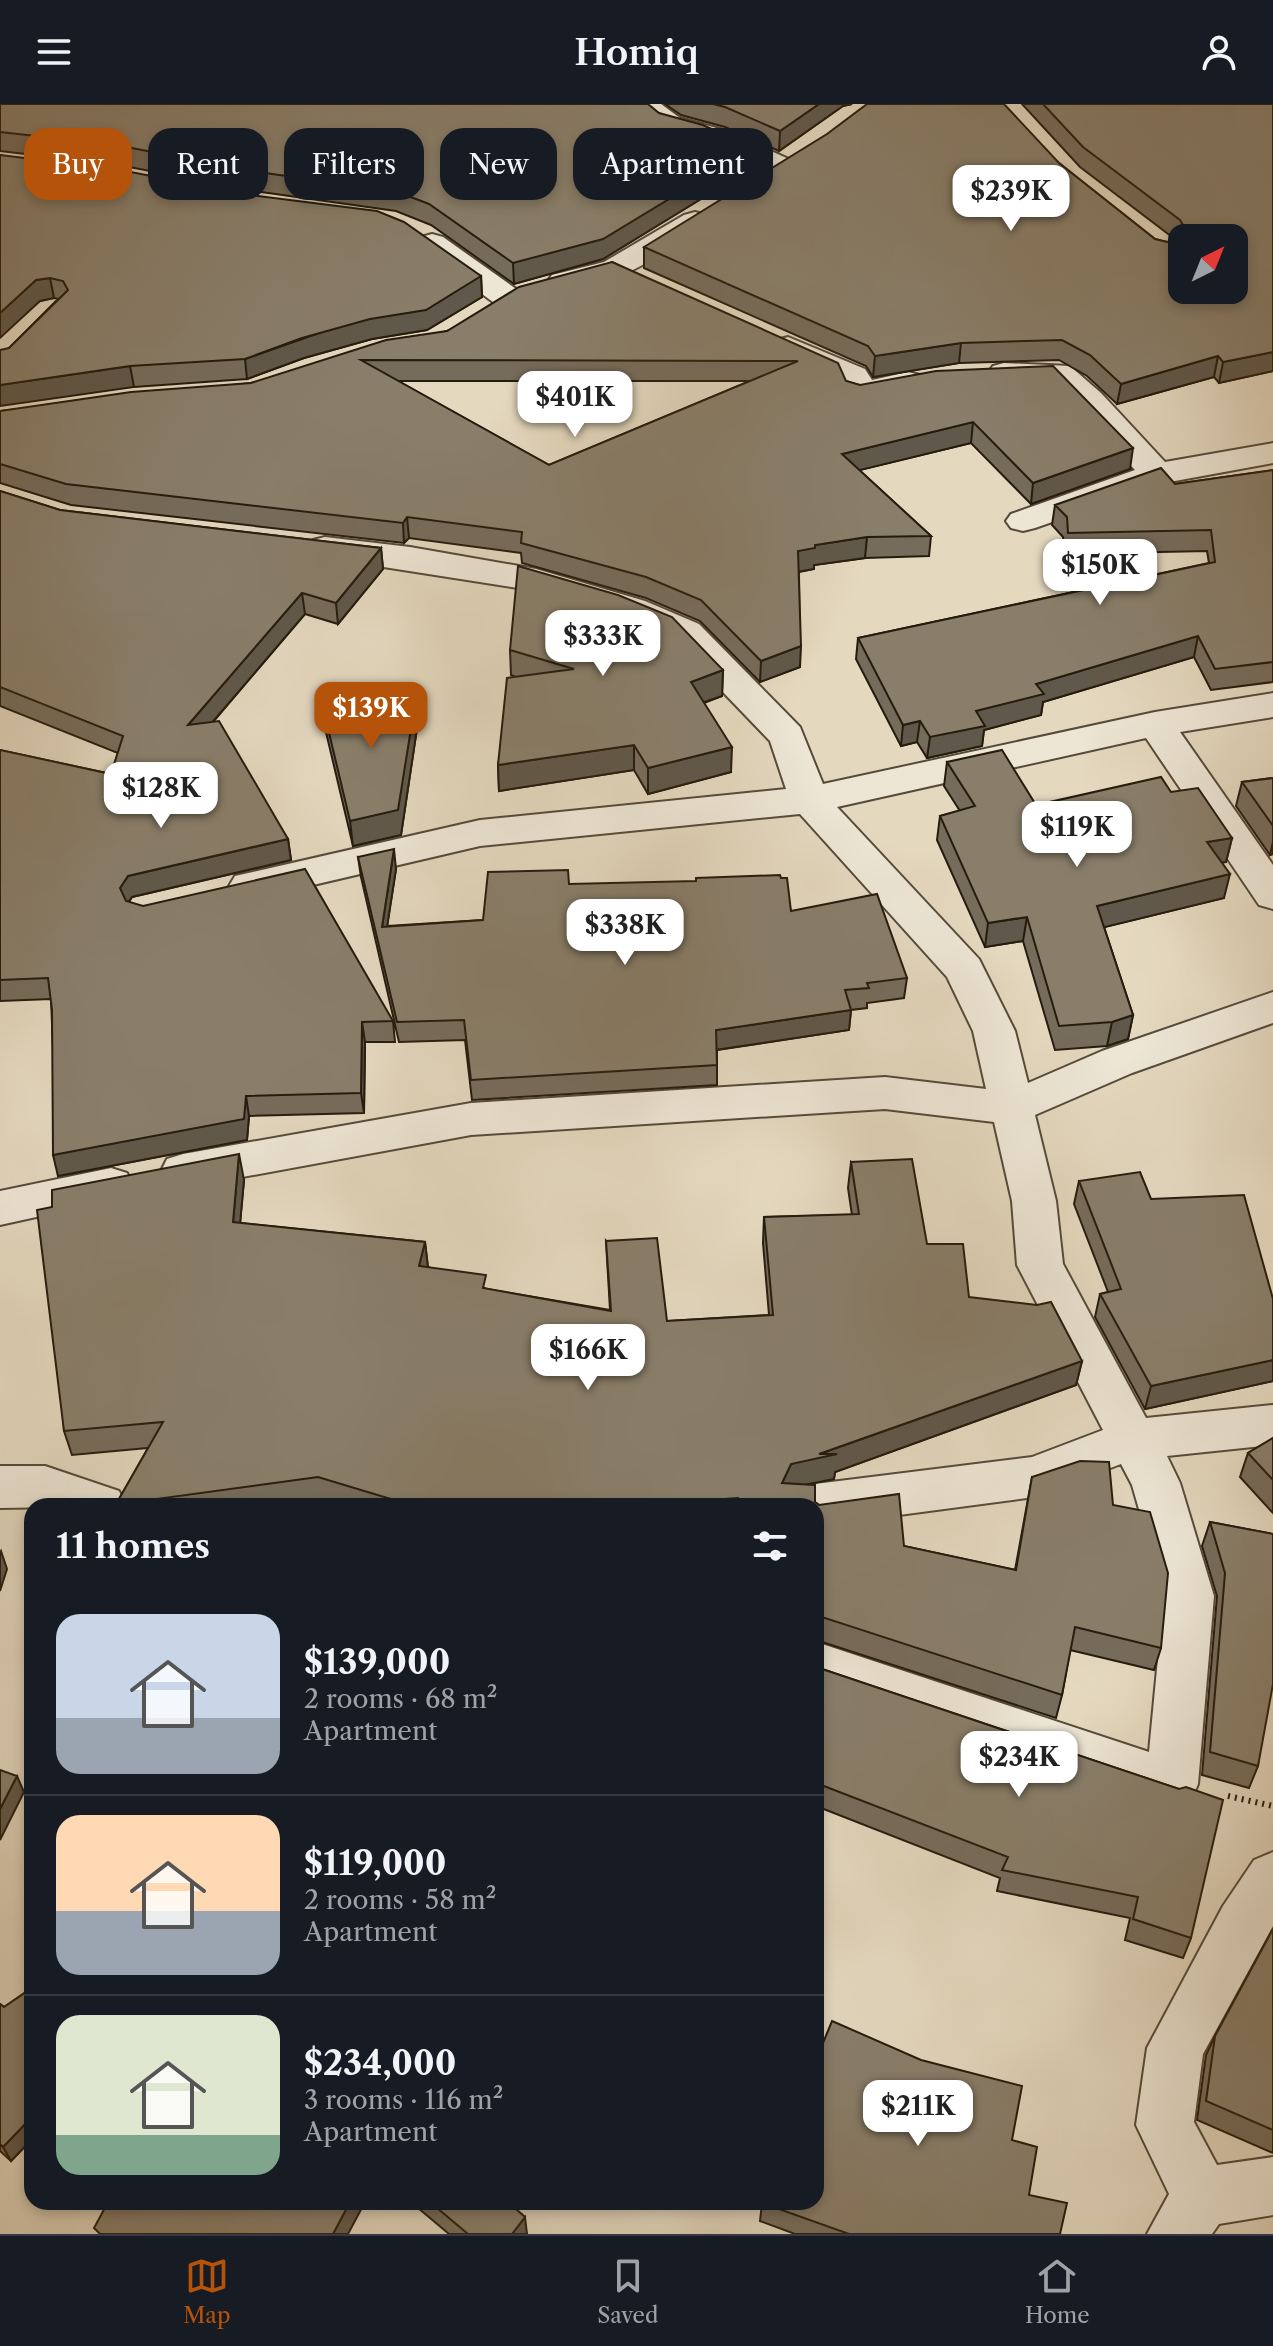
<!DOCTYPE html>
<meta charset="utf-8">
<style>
:root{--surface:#171b24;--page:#20242c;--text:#f1f3f6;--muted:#9ea1a6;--line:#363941;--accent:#b45309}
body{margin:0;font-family:"Libre Caslon Text",serif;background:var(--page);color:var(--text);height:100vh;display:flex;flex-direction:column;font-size:30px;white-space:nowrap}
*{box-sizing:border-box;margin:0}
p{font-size:26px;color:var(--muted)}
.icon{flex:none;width:44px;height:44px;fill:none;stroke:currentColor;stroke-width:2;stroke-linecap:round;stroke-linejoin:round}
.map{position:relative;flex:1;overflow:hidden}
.sheet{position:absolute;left:24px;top:1394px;width:800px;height:712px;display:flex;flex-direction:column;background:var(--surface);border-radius:24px;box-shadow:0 4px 12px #0003}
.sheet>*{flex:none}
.banner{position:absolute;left:24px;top:24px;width:800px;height:72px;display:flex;gap:16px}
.needle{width:52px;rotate:43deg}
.buttons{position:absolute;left:1168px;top:120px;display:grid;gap:16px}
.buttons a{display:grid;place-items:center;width:80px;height:80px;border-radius:16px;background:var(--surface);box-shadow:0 4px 12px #0003;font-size:40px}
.price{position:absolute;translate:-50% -68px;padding:0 18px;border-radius:16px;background:#fff;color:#222;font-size:26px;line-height:52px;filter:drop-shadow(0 2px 4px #0008)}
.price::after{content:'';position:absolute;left:50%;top:48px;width:24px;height:18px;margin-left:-12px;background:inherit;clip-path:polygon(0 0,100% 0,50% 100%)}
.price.on{background:var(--accent);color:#fff}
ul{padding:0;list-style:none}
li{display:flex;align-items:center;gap:24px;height:200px;padding:0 32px}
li+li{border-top:2px solid var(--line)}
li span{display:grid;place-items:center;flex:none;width:224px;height:160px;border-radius:24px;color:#555}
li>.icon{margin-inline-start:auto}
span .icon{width:96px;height:96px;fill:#fffc;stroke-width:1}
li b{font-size:34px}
h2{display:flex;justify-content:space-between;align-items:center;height:96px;padding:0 32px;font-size:34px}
.chip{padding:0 28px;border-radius:24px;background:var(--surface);box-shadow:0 4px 12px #0003;font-size:28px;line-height:72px}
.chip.on{background:var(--accent);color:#fff}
header{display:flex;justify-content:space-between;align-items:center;height:104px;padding:0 32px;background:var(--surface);font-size:36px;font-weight:600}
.tab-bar{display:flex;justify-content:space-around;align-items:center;height:112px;border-top:2px solid var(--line);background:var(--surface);font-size:22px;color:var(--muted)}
.tab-bar a{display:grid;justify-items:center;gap:4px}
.tab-bar .on{color:var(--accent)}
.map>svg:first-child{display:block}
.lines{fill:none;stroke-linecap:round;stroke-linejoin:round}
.minor-casing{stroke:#564b3a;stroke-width:4}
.path{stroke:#261c0e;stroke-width:6;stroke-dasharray:2 5;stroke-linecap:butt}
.minor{fill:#ede6d5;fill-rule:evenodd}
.wall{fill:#766c5b;stroke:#261c0e;stroke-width:2;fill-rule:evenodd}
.shaded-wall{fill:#60584a;stroke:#261c0e;stroke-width:2}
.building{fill:#897e6a;stroke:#261c0e;stroke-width:2;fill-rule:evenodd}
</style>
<header><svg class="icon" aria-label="menu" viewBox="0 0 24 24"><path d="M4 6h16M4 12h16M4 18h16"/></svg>Homiq<svg class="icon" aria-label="person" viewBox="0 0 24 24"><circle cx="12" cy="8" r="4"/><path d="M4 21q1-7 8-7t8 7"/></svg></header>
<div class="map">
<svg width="1273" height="2130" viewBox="0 0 1273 2130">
<rect width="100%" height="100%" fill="#e4d8bf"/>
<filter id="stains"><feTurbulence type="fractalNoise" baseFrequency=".0025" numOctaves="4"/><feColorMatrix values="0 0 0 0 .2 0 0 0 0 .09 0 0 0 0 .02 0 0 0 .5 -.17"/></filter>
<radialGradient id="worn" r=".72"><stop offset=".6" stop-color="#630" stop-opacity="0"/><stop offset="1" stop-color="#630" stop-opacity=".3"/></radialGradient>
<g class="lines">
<defs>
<path id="minor" d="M 629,0 L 661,0 L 680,14 L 724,26 L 791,56 L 796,62 L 791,68 L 781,71 L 771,68 L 704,38 L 660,26 Z
M 695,108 L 706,111 L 710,117 L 706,123 C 668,146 596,196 552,185 L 547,178 L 552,171 L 604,158 L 684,111 Z
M 432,130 L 443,133 L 519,187 L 524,194 L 519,201 L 508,203 L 497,201 L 421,145 L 417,139 L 421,133 Z
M 788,233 L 865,265 L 872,276 L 908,268 L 920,271 L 924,278 L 920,285 C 897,290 870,301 847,296 L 839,277 L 777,250 L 772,243 L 777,236 Z
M 1004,259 L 1070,262 L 1101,289 L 1165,358 L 1273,339 L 1273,359 L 1164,379 L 1035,424 L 1023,427 L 1011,424 L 1006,417 L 1011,410 L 1135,366 L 1077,303 L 1051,279 L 993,276 L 988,269 L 993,262 Z
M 325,433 L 410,443 L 536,465 L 645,497 L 699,520 L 800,623 L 823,680 L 1155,608 L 1273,589 L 1273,613 L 1180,628 L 1273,761 L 1273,805 L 1259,801 L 1146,634 L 837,703 L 979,855 L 1015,927 L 1028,979 L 1102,947 L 1273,888 L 1273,919 L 1132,969 L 1035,1011 L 1056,1097 L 1063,1160 L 1146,1314 L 1273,1301 L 1273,1341 L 1167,1352 L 1180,1379 L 1214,1492 L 1198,1680 L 1191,1697 L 1172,1704 L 816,1584 L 816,1538 L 1149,1648 L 1164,1492 L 1132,1381 L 1121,1360 L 1034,1393 L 816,1422 L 816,1402 L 783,1402 L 790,1387 L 807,1381 L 1032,1353 L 1103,1326 L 1017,1161 L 1012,1097 L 994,1018 L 885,1005 L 471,1031 L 183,1084 L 167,1079 L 161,1067 L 167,1055 L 183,1050 L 471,999 L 885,973 L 986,985 L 973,927 L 947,873 L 800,710 L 480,742 L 249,796 L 235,792 L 229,782 L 235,772 L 480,716 L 786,685 L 770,637 L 673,536 L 619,513 L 531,486 L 313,452 L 308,444 L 313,436 Z
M 111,1064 L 127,1069 L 133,1081 L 127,1093 L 0,1121 L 0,1087 Z
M 0,1362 L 45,1362 L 119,1387 L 126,1402 L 0,1404 Z
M 1273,1748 L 1273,1822 L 1203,1950 L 1194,2018 L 1217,2061 L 1273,2053 L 1273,2111 L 1219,2120 L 1212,2130 L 1147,2130 L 1169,2090 L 1136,2021 L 1147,1944 L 1223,1802 L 1254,1756 Z"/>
</defs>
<use href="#minor" class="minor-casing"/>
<path class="path" d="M 1228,1692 L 1273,1702"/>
<use href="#minor" class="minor"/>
</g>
<path class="wall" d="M 0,0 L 659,9 L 753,63 L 603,155 L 514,180 L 431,121 L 396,107 L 254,87 L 119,61 L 0,47 Z
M 665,0 L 852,0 L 843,2 L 779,47 L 725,23 L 681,11 Z
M 1022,0 L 1273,0 L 1273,267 L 1219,279 L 1214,273 L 1117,300 L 1087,272 L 1059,256 L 959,259 L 873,273 L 866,262 L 644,164 L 644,143 L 1059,59 L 1155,135 L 1167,138 L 1176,136 L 1080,63 Z
M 0,51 L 481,172 L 482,193 L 427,226 L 372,235 L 304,254 L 247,275 L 134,283 L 9,244 L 58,195 L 54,194 L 40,197 Z
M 612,158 L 846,277 L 1130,365 L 1031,400 L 971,339 L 859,366 L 931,432 L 929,452 L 865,454 L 814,461 L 814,465 L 799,468 L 800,563 L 760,578 L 700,517 L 646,494 L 522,459 L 521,449 L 409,434 L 404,439 L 71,401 L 0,379 L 0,307 L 251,279 L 447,227 ZM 397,277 L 750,277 L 549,361 Z
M 1273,366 L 1273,578 L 1211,586 L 1194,553 L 1043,598 L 1041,611 L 984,626 L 982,642 L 927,654 L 917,638 L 901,642 L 856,555 L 858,534 L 1209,459 L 1207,447 L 1065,450 L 1063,433 L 1052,421 L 1055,401 L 1175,380 Z
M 0,387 L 60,406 L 381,444 L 383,465 L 338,520 L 305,510 L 213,618 L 288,735 L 291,756 L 132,793 L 129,798 L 393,917 L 395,938 L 365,938 L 364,1009 L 249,1012 L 247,1036 L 58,1072 L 51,895 L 0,897 L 0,646 L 111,670 L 118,649 L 0,602 Z
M 510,546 L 723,566 L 722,592 L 704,599 L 731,668 L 648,690 L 634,666 L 499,687 L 498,661 L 516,573 L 511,571 Z
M 322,599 L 419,611 L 401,731 L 353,742 L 325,624 Z
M 947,658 L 1036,701 L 1171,688 L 1232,734 L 1226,758 L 1222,758 L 1224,794 L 1104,823 L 1133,911 L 1128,935 L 1107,942 L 1055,946 L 1023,837 L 985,843 L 937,736 L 940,712 L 960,707 L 944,682 Z
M 1273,674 L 1273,750 L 1270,751 L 1236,702 L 1242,678 Z
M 358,753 L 396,765 L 387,822 L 483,816 L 569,780 L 791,807 L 907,874 L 904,894 L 867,899 L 867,904 L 851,906 L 849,926 L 717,946 L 717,981 L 472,996 L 465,936 L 399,938 L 361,773 Z
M 851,1058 L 927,1140 L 969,1193 L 1082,1257 L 1076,1281 L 835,1368 L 834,1375 L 807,1380 L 815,1398 L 819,1401 L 904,1442 L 1015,1466 L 1032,1373 L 1113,1401 L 1161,1544 L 1154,1566 L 1070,1546 L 1062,1591 L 1056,1614 L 816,1536 L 816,1402 L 337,1402 L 322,1397 L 288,1402 L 115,1402 L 148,1344 L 72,1351 L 64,1327 L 52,1103 L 244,1076 L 240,1119 L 425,1138 L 428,1163 L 487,1185 L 610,1206 L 606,1137 L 667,1217 L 769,1211 L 763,1139 L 764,1113 L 852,1111 L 848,1084 Z
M 1079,1077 L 1151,1095 L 1273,1195 L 1273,1277 L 1145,1305 L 1095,1213 L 1100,1190 L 1108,1188 L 1074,1100 Z
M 1273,1334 L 1273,1409 L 1240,1373 L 1248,1349 Z
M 1210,1418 L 1273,1430 L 1258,1662 L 1249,1684 L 1202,1671 L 1217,1492 L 1202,1442 Z
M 816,1558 L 816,1563 L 1179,1685 L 1191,1834 L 1183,1854 L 1125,1836 L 1130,1814 L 997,1787 L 1000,1774 L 816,1702 Z
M 1273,1825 L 1273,2049 L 1197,2016 L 1206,1951 L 1215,1932 Z
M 32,1884 L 32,2035 L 11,2057 L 0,2047 L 0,1900 L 4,1903 Z
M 1012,2036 L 1029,2091 L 1060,2130 L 795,2130 L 760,2117 L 762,2099 Z
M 411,2098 L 508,2098 L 527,2130 L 449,2130 Z"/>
<path class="shaded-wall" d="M 819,0 L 852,0 L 843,2 L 779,47 L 780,27 Z
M 753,44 L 753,63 L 603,155 L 514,180 L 513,159 Z
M 481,172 L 482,193 L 427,226 L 372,235 L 304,254 L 247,275 L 245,255 Z
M 50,174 L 54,194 L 40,197 L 0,234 L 0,209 L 36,176 Z
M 961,239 L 959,259 L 873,273 L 875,252 Z
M 1273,248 L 1273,267 L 1219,279 L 1223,258 Z
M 1218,252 L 1214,273 L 1117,300 L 1121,280 Z
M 130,262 L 134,283 L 0,302 L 0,281 Z
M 973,318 L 971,339 L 840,371 L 842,350 Z
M 1133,344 L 1130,365 L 1031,400 L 1033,379 Z
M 407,413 L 409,434 L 404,439 L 403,419 Z
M 867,433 L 865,454 L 814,461 L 814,465 L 797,468 L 798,447 L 815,441 Z
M 381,444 L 383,465 L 338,520 L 336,499 Z
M 302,489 L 305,510 L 192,642 L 188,621 Z
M 1198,532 L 1194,553 L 1043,598 L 1041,611 L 984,626 L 982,642 L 927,654 L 930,633 L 976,607 L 1036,580 Z
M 801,542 L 800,563 L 760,578 L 761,557 Z
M 723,566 L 722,592 L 690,603 L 691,578 Z
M 417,587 L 419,611 L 401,731 L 353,742 L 350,717 Z
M 920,617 L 917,638 L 901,642 L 903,621 Z
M 634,641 L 634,666 L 499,687 L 498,661 Z
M 732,643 L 731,668 L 648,690 L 648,664 Z
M 1232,734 L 1226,758 L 1201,762 L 1207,738 Z
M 288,735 L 291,756 L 132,793 L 124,804 L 120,784 L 128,772 Z
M 1273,738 L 1273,750 L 1270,751 Z
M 394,745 L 396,765 L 384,843 L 382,823 Z
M 1230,770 L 1224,794 L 1093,826 L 1097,802 Z
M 1027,813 L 1023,837 L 985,843 L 988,819 Z
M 851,906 L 849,926 L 715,946 L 716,926 Z
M 1133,911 L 1128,935 L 1107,942 L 1112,918 Z
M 362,918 L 365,938 L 364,1009 L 361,989 Z
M 246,992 L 249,1012 L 247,1036 L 58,1072 L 53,1051 Z
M 239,1050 L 244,1076 L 238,1143 L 233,1118 Z
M 425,1138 L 428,1164 L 419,1162 Z
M 1273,1256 L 1273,1277 L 1145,1305 L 1151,1282 Z
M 1082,1257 L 1076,1281 L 835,1368 L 834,1375 L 789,1384 L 782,1379 L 791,1360 Z
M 1,1447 L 7,1465 L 0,1487 L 0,1449 Z
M 819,1512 L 817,1535 L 816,1536 L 816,1514 Z
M 17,1672 L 24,1688 L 0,1736 L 0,1705 Z
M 32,2013 L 32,2035 L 11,2057 L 3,2043 Z
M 350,2098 L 365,2098 L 348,2130 L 333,2130 Z
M 525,2113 L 527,2130 L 512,2130 Z"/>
<path class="building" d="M 0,0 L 648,0 L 659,9 L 703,21 L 753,44 L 603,135 L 513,159 L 429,100 L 395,87 L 251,67 L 116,41 L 0,28 Z
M 713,0 L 819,0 L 780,27 L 725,3 Z
M 867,0 L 1004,0 L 1059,59 L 1155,135 L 1167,138 L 1181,134 L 1185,124 L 1180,116 L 1083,43 L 1043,0 L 1273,0 L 1273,248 L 1223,258 L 1218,252 L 1121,280 L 1090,251 L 1062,236 L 961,239 L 875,252 L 868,242 L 644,143 L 827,30 ZM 1182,134 L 1234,134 L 1234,186 L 1182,186 Z
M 0,51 L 115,65 L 250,91 L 377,107 L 404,118 L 481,172 L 426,206 L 370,215 L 302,234 L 245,255 L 130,262 L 0,281 L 0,246 L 9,244 L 68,186 L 63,177 L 50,174 L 36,176 L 0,209 Z
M 612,158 L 838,259 L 846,277 L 860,281 L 936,267 L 1053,262 L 1133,344 L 1033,379 L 973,318 L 842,350 L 931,432 L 867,433 L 815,441 L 815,444 L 798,447 L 801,542 L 761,557 L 701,496 L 646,473 L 521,439 L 522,428 L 407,413 L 403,419 L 66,380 L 0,360 L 0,307 L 131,288 L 251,279 L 386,236 L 447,227 L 519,183 ZM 361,256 L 798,257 L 549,361 Z
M 1161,364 L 1175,380 L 1273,366 L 1273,558 L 1215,565 L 1198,532 L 1036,580 L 1044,590 L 976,607 L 985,622 L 930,633 L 920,617 L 903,621 L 858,534 L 1215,458 L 1211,426 L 1068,429 L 1067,413 L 1055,401 Z
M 0,387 L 60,406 L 381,444 L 336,499 L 302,489 L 188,621 L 219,617 L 288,735 L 128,772 L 120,784 L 126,797 L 143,802 L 305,765 L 393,917 L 362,918 L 361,989 L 246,992 L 244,1015 L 53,1051 L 52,906 L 48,874 L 0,876 L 0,646 L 111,670 L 123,632 L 0,583 Z
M 518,462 L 618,491 L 672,513 L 723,566 L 691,578 L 732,643 L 648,664 L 634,641 L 498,661 L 507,574 L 574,565 L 510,546 Z
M 417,587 L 398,706 L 350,717 L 322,599 Z
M 1002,646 L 1036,701 L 1161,673 L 1171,688 L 1198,684 L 1232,734 L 1207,738 L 1230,770 L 1097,802 L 1133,911 L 1112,918 L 1059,922 L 1027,813 L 988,819 L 940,712 L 975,702 L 947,658 Z
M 1273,674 L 1273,722 L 1242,678 Z
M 394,745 L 382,823 L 483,816 L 488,768 L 568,766 L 569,780 L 696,777 L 696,774 L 780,771 L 781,774 L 787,774 L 791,807 L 877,790 L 907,874 L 867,879 L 869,884 L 845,886 L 851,906 L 716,926 L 717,961 L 471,976 L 464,916 L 397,918 L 358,753 Z
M 239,1050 L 233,1118 L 425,1138 L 419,1162 L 486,1171 L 483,1184 L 611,1207 L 606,1137 L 657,1134 L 667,1217 L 773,1211 L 764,1113 L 859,1110 L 851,1058 L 912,1055 L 927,1140 L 963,1140 L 969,1193 L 1037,1201 L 1051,1198 L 1082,1257 L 819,1350 L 837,1350 L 791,1360 L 782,1379 L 815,1381 L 815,1398 L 819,1401 L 899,1390 L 904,1442 L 1016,1466 L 1032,1373 L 1080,1357 L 1109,1358 L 1113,1401 L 1150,1408 L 1168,1469 L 1161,1544 L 1075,1523 L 1062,1591 L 819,1512 L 816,1514 L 816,1402 L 738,1402 L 738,1394 L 625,1402 L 414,1402 L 318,1373 L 156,1395 L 167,1402 L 115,1402 L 163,1318 L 64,1327 L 37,1106 L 52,1103 L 52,1086 Z
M 1140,1068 L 1151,1095 L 1244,1091 L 1273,1195 L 1273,1256 L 1151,1282 L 1100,1190 L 1121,1185 L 1079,1077 Z
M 1273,1334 L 1273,1376 L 1248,1349 Z
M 1210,1418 L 1273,1430 L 1273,1580 L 1258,1662 L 1210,1648 L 1225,1469 Z
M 816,1558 L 816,1563 L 1179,1685 L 1186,1683 L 1223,1696 L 1191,1834 L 1133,1815 L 1138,1793 L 1002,1766 L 1008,1753 L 816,1679 Z
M 0,1666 L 17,1672 L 0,1705 Z
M 1273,1825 L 1273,2026 L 1206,1997 L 1215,1932 Z
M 32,1884 L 32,2013 L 3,2043 L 0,2040 L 0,1900 L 4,1903 Z
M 832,1917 L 921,1956 L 1022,1982 L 1012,2036 L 1037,2043 L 1029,2091 L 1067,2099 L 1060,2130 L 849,2130 L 762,2099 L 816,2098 L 816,1956 Z
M 108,2098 L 350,2098 L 333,2130 L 100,2130 L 94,2124 Z
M 430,2098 L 508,2098 L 525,2113 L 512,2130 L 468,2130 Z"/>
<rect width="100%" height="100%" filter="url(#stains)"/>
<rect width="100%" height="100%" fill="url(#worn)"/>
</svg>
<div class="buttons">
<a><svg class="needle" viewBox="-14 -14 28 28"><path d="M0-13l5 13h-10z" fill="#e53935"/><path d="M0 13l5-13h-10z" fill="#9ea1a6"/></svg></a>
</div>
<b class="price" style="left:1011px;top:129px">$239K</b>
<b class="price" style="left:575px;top:335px">$401K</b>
<b class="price" style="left:1100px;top:503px">$150K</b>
<b class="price" style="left:603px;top:574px">$333K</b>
<b class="price on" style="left:371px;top:646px">$139K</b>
<b class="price" style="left:161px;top:726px">$128K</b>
<b class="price" style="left:1077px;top:765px">$119K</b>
<b class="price" style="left:625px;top:863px">$338K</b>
<b class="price" style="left:588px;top:1288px">$166K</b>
<b class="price" style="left:1019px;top:1695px">$234K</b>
<b class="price" style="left:918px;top:2044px">$211K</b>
<div class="banner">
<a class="chip on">Buy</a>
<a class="chip">Rent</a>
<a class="chip">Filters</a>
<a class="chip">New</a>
<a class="chip">Apartment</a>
</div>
<section class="sheet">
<h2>11 homes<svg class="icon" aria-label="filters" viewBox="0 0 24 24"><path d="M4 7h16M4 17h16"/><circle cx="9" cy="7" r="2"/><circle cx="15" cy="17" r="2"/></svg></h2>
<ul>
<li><span style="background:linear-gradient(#c9d6e8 65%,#9aa5b1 0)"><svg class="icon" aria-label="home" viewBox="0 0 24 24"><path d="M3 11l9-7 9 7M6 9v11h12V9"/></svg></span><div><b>$139,000</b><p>2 rooms · 68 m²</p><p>Apartment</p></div></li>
<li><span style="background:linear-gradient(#ffd9b3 60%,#9aa5b1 0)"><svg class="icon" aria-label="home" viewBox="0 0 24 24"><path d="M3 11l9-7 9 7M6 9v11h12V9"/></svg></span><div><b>$119,000</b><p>2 rooms · 58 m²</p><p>Apartment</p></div></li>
<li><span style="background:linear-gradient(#dfe7d0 75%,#7fa58c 0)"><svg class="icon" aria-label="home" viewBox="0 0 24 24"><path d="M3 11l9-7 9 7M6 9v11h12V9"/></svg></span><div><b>$234,000</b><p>3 rooms · 116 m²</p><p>Apartment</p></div></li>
</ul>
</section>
</div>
<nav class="tab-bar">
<a class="on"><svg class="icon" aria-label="map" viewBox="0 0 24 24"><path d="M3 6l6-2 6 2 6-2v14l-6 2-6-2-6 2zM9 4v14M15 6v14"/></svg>Map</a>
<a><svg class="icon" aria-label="saved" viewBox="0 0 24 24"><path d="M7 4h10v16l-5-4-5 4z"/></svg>Saved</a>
<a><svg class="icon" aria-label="home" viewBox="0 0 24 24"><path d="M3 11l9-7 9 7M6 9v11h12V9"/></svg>Home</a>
</nav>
